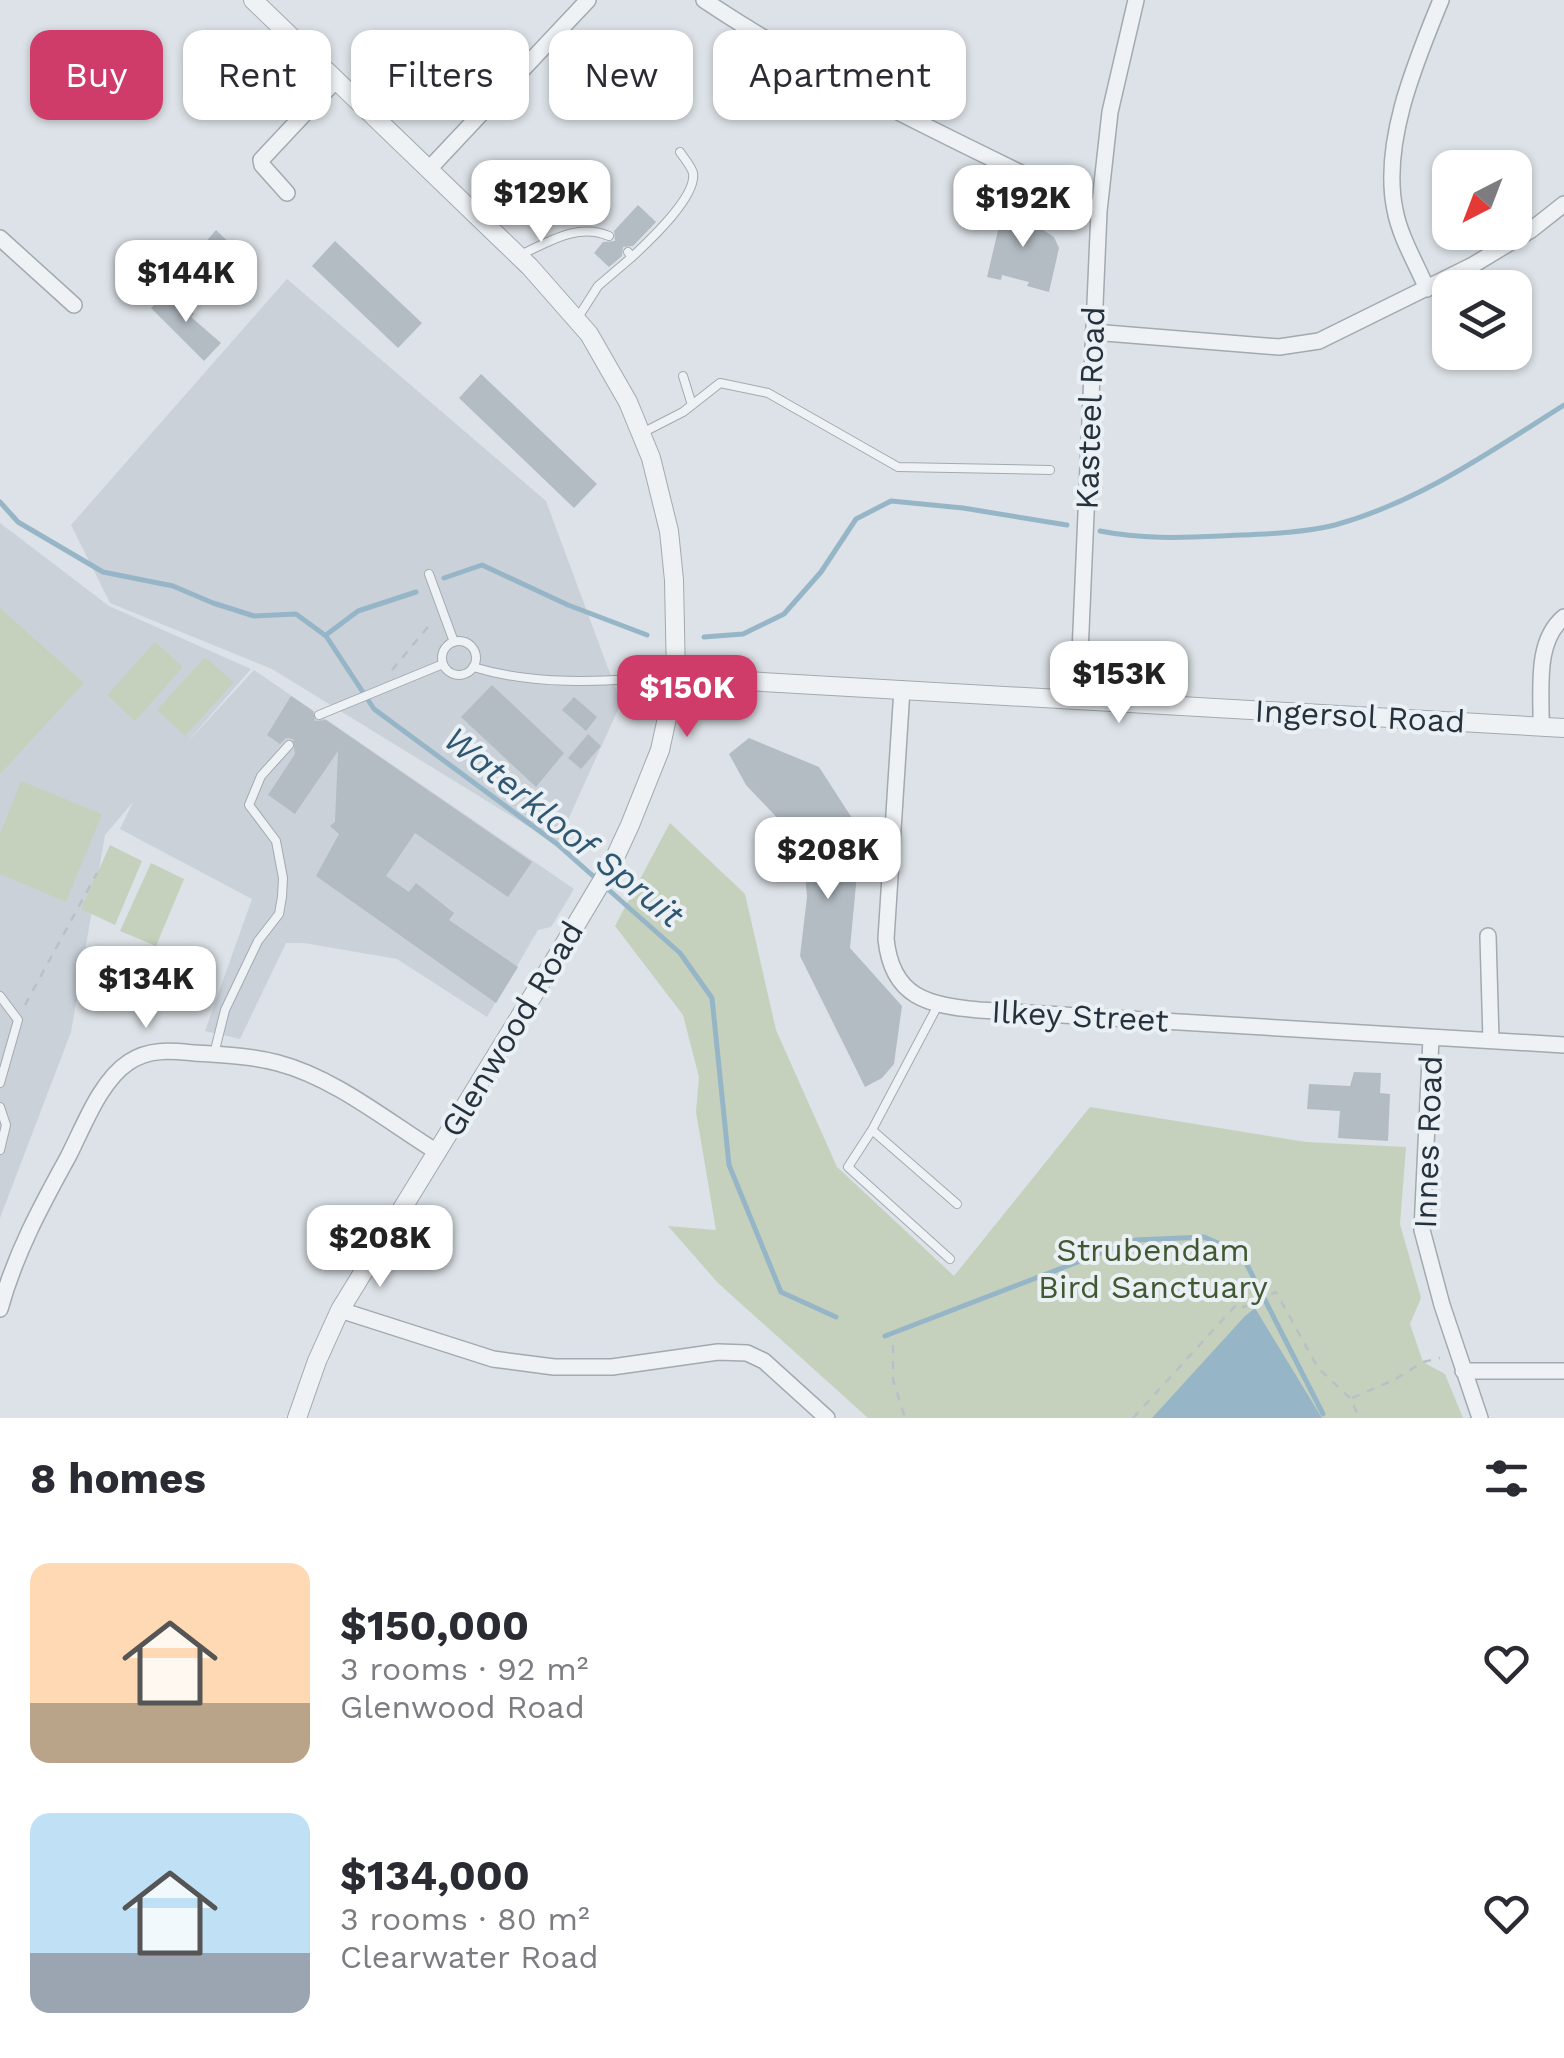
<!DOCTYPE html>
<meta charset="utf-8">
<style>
:root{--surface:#fff;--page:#f2f2f3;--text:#2b2b33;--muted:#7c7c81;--accent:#d03c69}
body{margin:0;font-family:"Work Sans",sans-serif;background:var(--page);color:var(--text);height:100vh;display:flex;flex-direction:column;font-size:38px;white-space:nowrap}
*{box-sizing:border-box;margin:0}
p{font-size:32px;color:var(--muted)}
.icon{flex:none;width:55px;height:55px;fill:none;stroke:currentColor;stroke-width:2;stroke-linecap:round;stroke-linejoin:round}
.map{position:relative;height:1418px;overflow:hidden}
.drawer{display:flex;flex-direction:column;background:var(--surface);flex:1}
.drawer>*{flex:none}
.banner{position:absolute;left:30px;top:30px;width:1000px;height:90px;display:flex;gap:20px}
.needle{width:65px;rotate:222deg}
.tools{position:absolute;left:1432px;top:150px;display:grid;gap:20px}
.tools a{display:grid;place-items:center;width:100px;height:100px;border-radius:20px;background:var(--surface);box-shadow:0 2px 8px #0004;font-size:50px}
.price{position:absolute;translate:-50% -85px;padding:0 22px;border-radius:20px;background:#fff;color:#222;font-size:32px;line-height:65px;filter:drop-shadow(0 2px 5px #0008)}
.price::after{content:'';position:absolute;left:50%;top:60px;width:30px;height:22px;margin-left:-15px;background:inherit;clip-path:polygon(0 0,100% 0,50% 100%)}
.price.current{background:var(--accent);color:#fff}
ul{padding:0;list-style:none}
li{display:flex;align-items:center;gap:30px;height:250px;padding:0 30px}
li span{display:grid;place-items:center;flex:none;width:280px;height:200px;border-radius:20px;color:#555}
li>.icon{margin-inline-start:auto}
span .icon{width:120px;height:120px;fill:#fffc;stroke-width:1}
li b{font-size:42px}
h2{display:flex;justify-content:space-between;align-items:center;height:120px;padding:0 30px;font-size:42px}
.chip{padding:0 35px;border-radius:20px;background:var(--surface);box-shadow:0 2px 8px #0004;font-size:35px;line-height:90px}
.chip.current{background:var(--accent);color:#fff}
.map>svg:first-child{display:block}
.built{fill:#cad1d9}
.green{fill:#c5d1bd}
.water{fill:#96b6c8}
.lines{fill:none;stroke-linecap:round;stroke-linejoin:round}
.stream{stroke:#96b6c8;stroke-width:5}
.building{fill:#b3bcc3}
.service-casing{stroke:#a1aab1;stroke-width:10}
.minor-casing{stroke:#a1aab1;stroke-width:18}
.tertiary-casing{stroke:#a1aab1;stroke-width:20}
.path{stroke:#bac0c5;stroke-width:2.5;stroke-dasharray:8 8;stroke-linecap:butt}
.service{stroke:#eff2f5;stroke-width:8}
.minor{stroke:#eff2f5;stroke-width:15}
.tertiary{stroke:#eff2f5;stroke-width:18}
.labels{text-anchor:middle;stroke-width:8;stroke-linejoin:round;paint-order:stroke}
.street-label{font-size:32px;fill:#25323d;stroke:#ebf0f4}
.park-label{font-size:32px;fill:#405933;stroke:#ebf0f4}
.water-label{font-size:35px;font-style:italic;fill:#2f5771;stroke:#ebf0f4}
</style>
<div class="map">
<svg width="1564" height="1418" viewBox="0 0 1564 1418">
<rect width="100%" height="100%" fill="#dce2e7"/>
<path class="built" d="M 287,279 L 546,501 L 621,703 L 557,844 L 272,669 L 110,603 L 71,525 Z
M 0,523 L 109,606 L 251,669 L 183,747 L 254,670 L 574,889 L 551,927 L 538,930 L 487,1017 L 397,959 L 304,943 L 286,943 L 240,1039 L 205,1031 L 252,899 L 120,829 L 133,802 L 105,835 L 71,1032 L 0,1218 Z"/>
<path class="green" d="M 0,608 L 84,683 L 0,774 Z
M 155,642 L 183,667 L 135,721 L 107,695 Z
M 205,657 L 234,682 L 185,736 L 157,710 Z
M 21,781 L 102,814 L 66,902 L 0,874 L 0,834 Z
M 670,823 L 745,894 L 776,1030 L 837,1167 L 954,1276 L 1090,1107 L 1306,1142 L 1406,1147 L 1400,1224 L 1421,1298 L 1410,1324 L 1423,1362 L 1445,1374 L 1463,1418 L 868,1418 L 718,1283 L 668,1226 L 716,1230 L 696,1112 L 699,1077 L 683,1015 L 615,926 Z
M 110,845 L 142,861 L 115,925 L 81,909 Z
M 151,863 L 184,879 L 156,946 L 120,931 Z"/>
<path class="water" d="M 1255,1308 L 1322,1418 L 1152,1418 L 1245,1316 Z"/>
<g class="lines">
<path class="stream" d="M 0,502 L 18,522 L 103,572 L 173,586 L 213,603 L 254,616 L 296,614 L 326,636 L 374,709 L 557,844 L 680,953 L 712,998 L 729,1165 L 781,1292 L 836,1317
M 1100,531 C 1141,539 1179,538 1221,536 C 1259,534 1298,534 1335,525 C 1419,502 1491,451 1564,405
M 444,578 L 482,565 L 568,605 L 647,635
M 326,635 L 358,611 L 416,592
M 704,637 L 743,634 L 784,614 L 821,572 L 856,519 L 891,501 L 963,508 L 1067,525
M 885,1336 L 1135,1240 L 1204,1237 L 1241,1253 L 1323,1414"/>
</g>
<path class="building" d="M 1020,193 L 1031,201 L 1014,223 L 1043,230 L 1054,237 L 1059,248 L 1049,292 L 1027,286 L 1029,282 L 1002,275 L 1001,280 L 987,277 L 1001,218 Z
M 638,205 L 656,222 L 633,246 L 623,247 L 622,256 L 609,267 L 594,253 L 603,242 L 615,241 L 614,231 Z
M 216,230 L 244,257 L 226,276 L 198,251 Z
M 335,241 L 422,323 L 398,348 L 312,266 Z
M 169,290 L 194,314 L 191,317 L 221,343 L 204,361 L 151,308 Z
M 481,374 L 597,484 L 574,508 L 459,398 Z
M 492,685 L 564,753 L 536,787 L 461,717 Z
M 291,696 L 313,711 L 315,721 L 326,720 L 532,862 L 508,897 L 415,833 L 386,876 L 409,892 L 416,883 L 454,913 L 449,920 L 518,967 L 496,1003 L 316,876 L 339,834 L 330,826 L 335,822 L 338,751 L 295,814 L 268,795 L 295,754 L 293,739 L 286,738 L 280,744 L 267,735 Z
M 574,697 L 597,717 L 586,731 L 562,710 Z
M 588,734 L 601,746 L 581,769 L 568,758 Z
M 749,738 L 819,767 L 861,832 L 850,948 L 902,1006 L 894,1064 L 882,1078 L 865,1087 L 800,956 L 807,897 L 802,844 L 746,785 L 729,754 Z
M 1354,1072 L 1381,1073 L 1380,1093 L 1390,1094 L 1388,1141 L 1338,1138 L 1340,1111 L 1307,1109 L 1309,1084 L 1350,1086 Z"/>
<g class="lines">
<defs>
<path id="service" d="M 518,256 C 547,243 577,222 609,236
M 632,257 C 648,242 697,197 693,173 C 691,166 684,158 680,152
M 577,319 L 598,286 L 632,257 L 628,252
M 683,376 L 692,405
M 642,433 L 683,412 L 720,383 L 768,393 L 898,467 L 1050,470
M 429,574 L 454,642
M442 658a17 17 0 1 1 34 0a17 17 0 1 1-34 0Z
M 473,667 C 539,687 608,681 676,677
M 319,715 L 443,664
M 0,996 L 18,1020 L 0,1083
M 938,1005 L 872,1130 L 957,1204
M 214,1054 L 225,1010 L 258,941 L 279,914 L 282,897 L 283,878 L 276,841 L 249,805 L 261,776 L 289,745
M 0,1107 L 6,1125 L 0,1150
M 872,1130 L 848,1167 L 950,1259"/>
<path id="minor" d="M 704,0 C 828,83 965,145 1099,211
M 429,169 L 588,0
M 287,193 L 262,165 L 261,160 L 335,81
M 0,238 L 74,305
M 1427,289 C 1416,263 1400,237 1395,210 C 1381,143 1416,61 1441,0
M 1093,332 L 1279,347 L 1319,341 L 1473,265 L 1531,230 L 1564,204
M 902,689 L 886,939 C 892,998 928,1005 979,1010 L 1564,1045
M 1078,700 L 1099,211 L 1110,112 L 1136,0
M 1541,727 C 1542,691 1534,642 1564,617
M 1488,936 L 1491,1040
M 1431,1038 L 1422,1230 L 1442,1305 L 1480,1418
M 0,1309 C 15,1254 41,1206 68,1157 C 84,1126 100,1081 129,1062 C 150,1048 172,1051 195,1053 C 223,1055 252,1056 278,1063 C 335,1078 387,1121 437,1152
M 340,1310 L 493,1359 L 554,1367 L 612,1367 L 718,1352 L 747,1353 L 764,1361 L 827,1418
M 1463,1371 L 1564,1371"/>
<path id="tertiary" d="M 253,0 L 530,267 L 589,334 L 628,402 L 651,458 L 669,531 L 674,580 L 676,677 L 660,750 L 630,825 L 611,866 L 562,948 L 340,1310 L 317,1361 L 297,1418
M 676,677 L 1564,728"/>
</defs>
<use href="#service" class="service-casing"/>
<use href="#minor" class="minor-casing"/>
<use href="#tertiary" class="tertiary-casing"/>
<path class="path" d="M 392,670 L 432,622
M 25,1005 L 97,873
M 893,1345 L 893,1380 L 905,1418
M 1352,1398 L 1394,1380 L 1423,1362 L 1440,1358
M 1133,1418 L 1237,1304 L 1244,1307 L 1276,1292 L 1318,1368 L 1351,1399 L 1359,1418"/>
<use href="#service" class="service"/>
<use href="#minor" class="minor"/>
<use href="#tertiary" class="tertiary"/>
</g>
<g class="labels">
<g class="street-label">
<text transform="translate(1090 408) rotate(-88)" y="11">Kasteel Road</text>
<text transform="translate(1360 716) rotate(3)" y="11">Ingersol Road</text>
<text transform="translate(1080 1016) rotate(3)" y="11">Ilkey Street</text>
<text transform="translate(512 1029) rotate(-59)" y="11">Glenwood Road</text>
<text transform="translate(1428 1142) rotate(-88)" y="11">Innes Road</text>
</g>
<g class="park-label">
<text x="1153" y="1261">Strubendam<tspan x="1153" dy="37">Bird Sanctuary</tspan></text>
</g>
<g class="water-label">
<text transform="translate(564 827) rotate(39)" y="12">Waterkloof Spruit</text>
</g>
</g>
</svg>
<div class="tools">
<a><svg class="needle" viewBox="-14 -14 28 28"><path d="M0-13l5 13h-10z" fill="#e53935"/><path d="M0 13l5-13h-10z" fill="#7c7c81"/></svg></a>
<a><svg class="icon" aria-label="layers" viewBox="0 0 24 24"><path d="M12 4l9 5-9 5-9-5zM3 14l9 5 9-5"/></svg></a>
</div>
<b class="price" style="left:541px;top:245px">$129K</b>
<b class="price" style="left:1023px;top:250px">$192K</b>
<b class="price" style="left:186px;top:325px">$144K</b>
<b class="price" style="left:1119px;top:726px">$153K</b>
<b class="price current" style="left:687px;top:740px">$150K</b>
<b class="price" style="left:828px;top:902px">$208K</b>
<b class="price" style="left:146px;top:1031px">$134K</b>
<b class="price" style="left:380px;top:1290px">$208K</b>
<div class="banner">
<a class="chip current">Buy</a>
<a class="chip">Rent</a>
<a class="chip">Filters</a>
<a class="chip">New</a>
<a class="chip">Apartment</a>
</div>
</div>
<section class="drawer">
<h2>8 homes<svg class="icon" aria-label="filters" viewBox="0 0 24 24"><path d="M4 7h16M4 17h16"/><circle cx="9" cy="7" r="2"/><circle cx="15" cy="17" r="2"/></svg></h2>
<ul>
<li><span style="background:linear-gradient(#ffd9b3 70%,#b9a48a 0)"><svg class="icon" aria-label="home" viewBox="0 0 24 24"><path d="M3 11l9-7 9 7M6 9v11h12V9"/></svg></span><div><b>$150,000</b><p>3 rooms · 92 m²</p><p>Glenwood Road</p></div><svg class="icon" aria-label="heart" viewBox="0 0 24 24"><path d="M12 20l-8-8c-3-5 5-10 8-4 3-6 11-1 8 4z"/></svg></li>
<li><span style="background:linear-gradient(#bfe0f5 70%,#9aa5b1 0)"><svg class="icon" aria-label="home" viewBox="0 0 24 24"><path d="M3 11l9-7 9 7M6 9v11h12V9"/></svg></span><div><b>$134,000</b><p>3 rooms · 80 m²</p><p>Clearwater Road</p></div><svg class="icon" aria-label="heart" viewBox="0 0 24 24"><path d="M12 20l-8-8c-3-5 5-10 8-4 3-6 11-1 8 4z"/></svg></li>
</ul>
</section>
